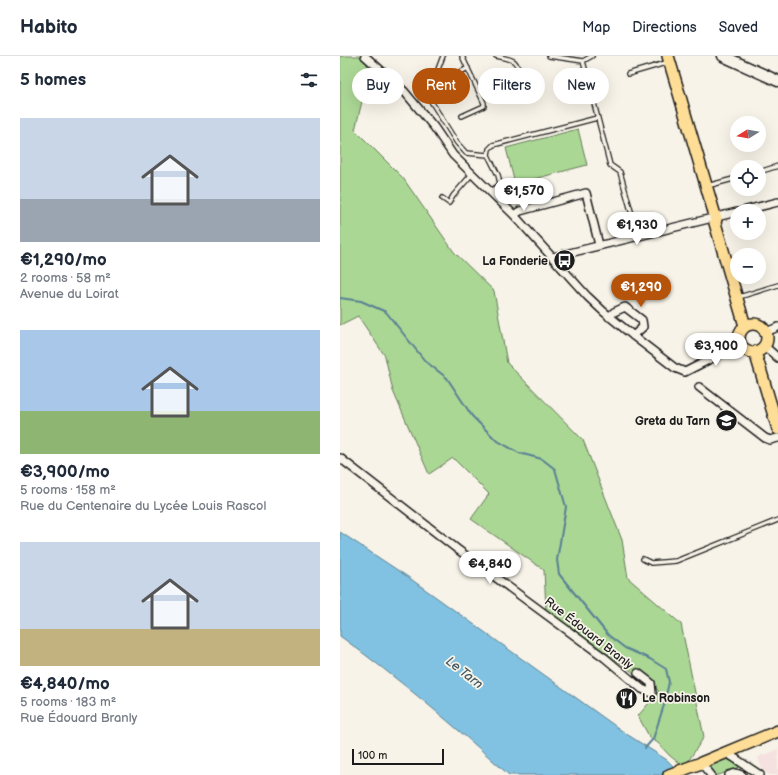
<!DOCTYPE html>
<meta charset="utf-8">
<style>
:root{--surface:#fff;--page:#f6f6f7;--text:#1f2937;--muted:#747a83;--line:#e0e1e3;--accent:#b45309}
body{margin:0;font-family:"Balsamiq Sans",sans-serif;background:var(--page);color:var(--text);height:100vh;display:flex;flex-direction:column;font-size:15px;white-space:nowrap}
*{box-sizing:border-box;margin:0}
p{font-size:13px;color:var(--muted)}
.icon{flex:none;width:22px;height:22px;fill:none;stroke:currentColor;stroke-width:2;stroke-linecap:round;stroke-linejoin:round}
.map{position:relative;flex:1;overflow:hidden}
.details{display:flex;flex-direction:column;background:var(--surface);width:340px}
.details>*{flex:none}
.guide{position:absolute;left:12px;top:12px;width:366px;height:36px;display:flex;gap:8px}
.needle{width:26px;rotate:259deg}
.tools{position:absolute;left:390px;top:60px;display:grid;gap:8px}
.tools a{display:grid;place-items:center;width:36px;height:36px;border-radius:50%;background:var(--surface);box-shadow:0 4px 16px #0002;font-size:20px}
.scale{position:absolute;left:12px;bottom:10px;width:92px;box-sizing:border-box;padding-left:4px;border:2px solid #1c1c1c;border-top:0;font-size:11px;line-height:14px;white-space:nowrap;color:#1c1c1c;-webkit-text-stroke:3px #f7f3e8;paint-order:stroke}
.price{position:absolute;translate:-50% -34px;padding:0 9px;border-radius:14px;background:#fff;color:#222;font-size:13px;line-height:26px;filter:drop-shadow(0 1px 2px #0008)}
.price::after{content:'';position:absolute;left:50%;top:24px;width:12px;height:9px;margin-left:-6px;background:inherit;clip-path:polygon(0 0,100% 0,50% 100%)}
.price.on{background:var(--accent);color:#fff}
ul{padding:0;list-style:none}
li{display:grid;align-content:center;gap:8px;height:212px;padding:0 20px}
li span{display:grid;place-items:center;height:124px;border-radius:0px;color:#555}
li>.icon{margin-inline-start:auto}
span .icon{width:72px;height:72px;fill:#fffc;stroke-width:1}
li b{font-size:17px}
h2{display:flex;justify-content:space-between;align-items:center;height:48px;padding:0 20px;font-size:17px}
.pill{padding:0 14px;border-radius:18px;background:var(--surface);box-shadow:0 4px 16px #0002;font-size:14px;line-height:36px}
.pill.on{background:var(--accent);color:#fff}
header{display:flex;align-items:center;gap:24px;box-sizing:border-box;height:56px;padding:0 20px;background:var(--surface);border-bottom:1px solid var(--line)}
header strong{font-size:19px}
nav{display:flex;gap:22px;margin-inline-start:auto;font-size:14px}
main{display:flex;flex:1;min-height:0}
.map>svg:first-child{display:block}
.built{fill:#f5e1e0}
.green{fill:#abd795;stroke:#647a58}
.water{fill:#81c2e2;stroke:#598093}
.lines{fill:none;stroke-linecap:round;stroke-linejoin:round}
.stream{stroke:#598093;stroke-width:2}
.service-casing{stroke:#1c1c1c;stroke-width:6}
.minor-casing{stroke:#1c1c1c;stroke-width:10}
.secondary-casing{stroke:#1c1c1c;stroke-width:13}
.primary-casing{stroke:#1c1c1c;stroke-width:14}
.service{stroke:#f7f3e8;stroke-width:3.5}
.minor{stroke:#f7f3e8;stroke-width:7}
.secondary{stroke:#f7f3e8;stroke-width:10}
.primary{stroke:#fedd96;stroke-width:11}
.labels{text-anchor:middle;stroke-width:3.5;stroke-linejoin:round;paint-order:stroke}
.poi-label{font-size:12px;font-weight:bold;fill:#1c1c1c;stroke:#f7f3e8;text-anchor:end}
.street-label{font-size:12px;fill:#1c1c1c;stroke:#f7f3e8}
.water-label{font-size:13px;font-style:italic;fill:#3f5661;stroke:#f7f3e8}
</style>
<header>
<strong>Habito</strong>
<nav><a>Map</a><a>Directions</a><a>Saved</a></nav>
</header>
<main>
<section class="details">
<h2>5 homes<svg class="icon" aria-label="filters" viewBox="0 0 24 24"><path d="M4 7h16M4 17h16"/><circle cx="9" cy="7" r="2"/><circle cx="15" cy="17" r="2"/></svg></h2>
<ul>
<li><span style="background:linear-gradient(#c9d6e8 65%,#9aa5b1 0)"><svg class="icon" aria-label="home" viewBox="0 0 24 24"><path d="M3 11l9-7 9 7M6 9v11h12V9"/></svg></span><div><b>€1,290/mo</b><p>2 rooms · 58 m²</p><p>Avenue du Loirat</p></div></li>
<li><span style="background:linear-gradient(#a9c7e8 65%,#8fb573 0)"><svg class="icon" aria-label="home" viewBox="0 0 24 24"><path d="M3 11l9-7 9 7M6 9v11h12V9"/></svg></span><div><b>€3,900/mo</b><p>5 rooms · 158 m²</p><p>Rue du Centenaire du Lycée Louis Rascol</p></div></li>
<li><span style="background:linear-gradient(#c9d6e8 70%,#c2b280 0)"><svg class="icon" aria-label="home" viewBox="0 0 24 24"><path d="M3 11l9-7 9 7M6 9v11h12V9"/></svg></span><div><b>€4,840/mo</b><p>5 rooms · 183 m²</p><p>Rue Édouard Branly</p></div></li>
</ul>
</section>
<div class="map">
<svg width="438" height="719" viewBox="0 0 438 719">
<rect width="100%" height="100%" fill="#f7f3e8"/>
<filter id="ink" filterUnits="userSpaceOnUse"><feTurbulence type="fractalNoise" baseFrequency=".025" numOctaves="2"/><feDisplacementMap in="SourceGraphic" scale="8" xChannelSelector="R" yChannelSelector="G"/><feConvolveMatrix kernelMatrix="1 2 1 2 8 2 1 2 1" color-interpolation-filters="sRGB"/></filter>
<g filter="url(#ink)">
<path class="built" d="M 438,693 L 438,719 L 430,719 L 423,715 L 418,701 Z"/>
<path class="green" d="M 0,0 L 25,0 L 29,17 L 15,74 L 63,122 L 114,196 L 154,235 L 167,307 L 243,384 L 282,484 L 288,522 L 341,568 L 364,681 L 345,710 L 346,713 L 329,699 L 318,687 L 310,682 L 298,660 L 319,635 L 206,554 L 204,514 L 131,463 L 149,438 L 113,402 L 89,418 L 53,335 L 45,300 L 18,260 L 0,269 Z
M 238,73 L 247,109 L 175,128 L 166,92 Z
M 386,703 L 402,710 L 379,719 L 374,719 L 366,708 Z"/>
<path class="water" d="M 0,476 L 68,521 L 285,677 L 327,704 L 342,719 L 169,719 C 115,670 59,623 0,580 Z"/>
<g class="lines">
<path class="stream" d="M 0,242 L 21,245 L 46,256 L 85,305 L 107,322 L 132,360 L 156,384 L 179,397 L 202,403 L 215,413 L 226,451 L 217,504 L 219,518 L 268,579 L 285,592 L 310,603 L 326,613 L 329,626 L 324,649 L 313,683 L 305,692"/>
<defs>
<path id="service" d="M 103,0 L 89,37 L 89,42 L 117,87 L 126,97 L 148,99 L 158,119 L 160,127 L 158,130 L 150,135
M 156,0 C 173,4 177,2 180,21 L 178,25 L 165,31
M 209,0 L 243,5 L 252,0
M 243,5 L 270,109 L 280,116 L 298,180
M 288,18 L 329,6
M 91,44 L 109,34 L 115,19 L 128,12
M 122,60 L 144,50 L 144,47 L 122,0
M 148,99 L 149,93 L 153,89 L 257,62
M 419,116 L 438,110
M 367,130 L 397,122
M 102,142 L 109,147 L 113,140 L 132,118
M 399,241 L 438,229
M 303,503 L 311,507 L 336,505 L 438,464"/>
<path id="minor" d="M 25,0 L 64,35 L 94,71 L 113,99 L 174,159 L 247,240 L 264,256 L 296,282 L 335,312 L 345,316 L 400,288
M 402,155 L 438,146
M 174,159 L 180,155 L 246,137 L 259,189
M 213,201 L 397,156
M 269,261 L 274,256 L 285,251 L 302,264 L 303,271 L 293,280
M 426,276 L 438,271
M 423,292 L 429,294 L 438,302
M 359,331 L 425,382 L 430,384 L 438,382
M 0,402 L 117,493 L 265,602 L 302,633 L 312,637 L 311,627 L 298,617
M 387,697 L 420,719
M 361,707 L 371,719
M 389,719 L 396,717 L 402,719"/>
<path id="secondary" d="M 383,0 L 438,25"/>
<path id="primary" d="M 328,0 L 376,163 L 375,167 L 405,270
M399 282a14 14 0 1 1 28 0a14 14 0 1 1-28 0Z
M 415,296 L 438,373
M 329,719 L 361,707 L 438,675"/>
</defs>
<use href="#service" class="service-casing"/>
<use href="#minor" class="minor-casing"/>
<use href="#secondary" class="secondary-casing"/>
<use href="#primary" class="primary-casing"/>
<use href="#service" class="service"/>
<use href="#minor" class="minor"/>
<use href="#secondary" class="secondary"/>
<use href="#primary" class="primary"/>
</g>
</g>
<defs>
<symbol id="bus-disc" viewBox="-11 -11 22 22"><circle r="9.5" fill="#1c1c1c" stroke="#f7f3e8"/><path d="M-5-6H5V4H4V6H2V4H-2V6H-4V4H-5ZM-3.5-4V0h7V-4ZM-3.5 1.2v1.5H-2V1.2ZM2 1.2v1.5H3.5V1.2Z" fill="#fff"/></symbol>
<symbol id="university-disc" viewBox="-11 -11 22 22"><circle r="9.5" fill="#1c1c1c" stroke="#f7f3e8"/><path d="M0-5L7-2L0 1L-7-2ZM-4 1L0 2.5L4 1V4Q0 6-4 4Z" fill="#fff"/></symbol>
<symbol id="restaurant-disc" viewBox="-11 -11 22 22"><circle r="9.5" fill="#1c1c1c" stroke="#f7f3e8"/><path d="M-5-6h1v4h1v-4h1v4h1v-4h1v5L-1.5 .5V6h-2V.5L-5-1ZM5-6V6H3V1.5H1.5Q1.5-4 5-6Z" fill="#fff"/></symbol>
</defs>
<g fill-rule="evenodd">
<use href="#bus-disc" x="212" y="192" width="25" height="25"/>
<use href="#university-disc" x="374" y="352" width="25" height="25"/>
<use href="#restaurant-disc" x="274" y="630" width="25" height="25"/>
</g>
<g class="labels">
<g class="poi-label">
<text x="208" y="209">La Fonderie</text>
<text x="370" y="369">Greta du Tarn</text>
<text x="302" y="646" text-anchor="start">Le Robinson</text>
</g>
<g class="street-label">
<text transform="translate(249 577) rotate(38)" y="4">Rue Édouard Branly</text>
</g>
<g class="water-label">
<text transform="translate(125 616) rotate(38)" y="5">Le Tarn</text>
</g>
</g>
</svg>
<div class="tools">
<a><svg class="needle" viewBox="-14 -14 28 28"><path d="M0-13l5 13h-10z" fill="#e53935"/><path d="M0 13l5-13h-10z" fill="#747a83"/></svg></a>
<a><svg class="icon" aria-label="locate" viewBox="0 0 24 24"><circle cx="12" cy="12" r="6"/><path d="M12 2v4M12 18v4M2 12h4M18 12h4"/></svg></a>
<a>+</a>
<a>−</a>
</div>
<div class="scale">100 m</div>
<b class="price" style="left:184px;top:156px">€1,570</b>
<b class="price" style="left:297px;top:190px">€1,930</b>
<b class="price on" style="left:301px;top:252px">€1,290</b>
<b class="price" style="left:376px;top:311px">€3,900</b>
<b class="price" style="left:150px;top:529px">€4,840</b>
<div class="guide">
<a class="pill">Buy</a>
<a class="pill on">Rent</a>
<a class="pill">Filters</a>
<a class="pill">New</a>
</div>
</div>
</main>
